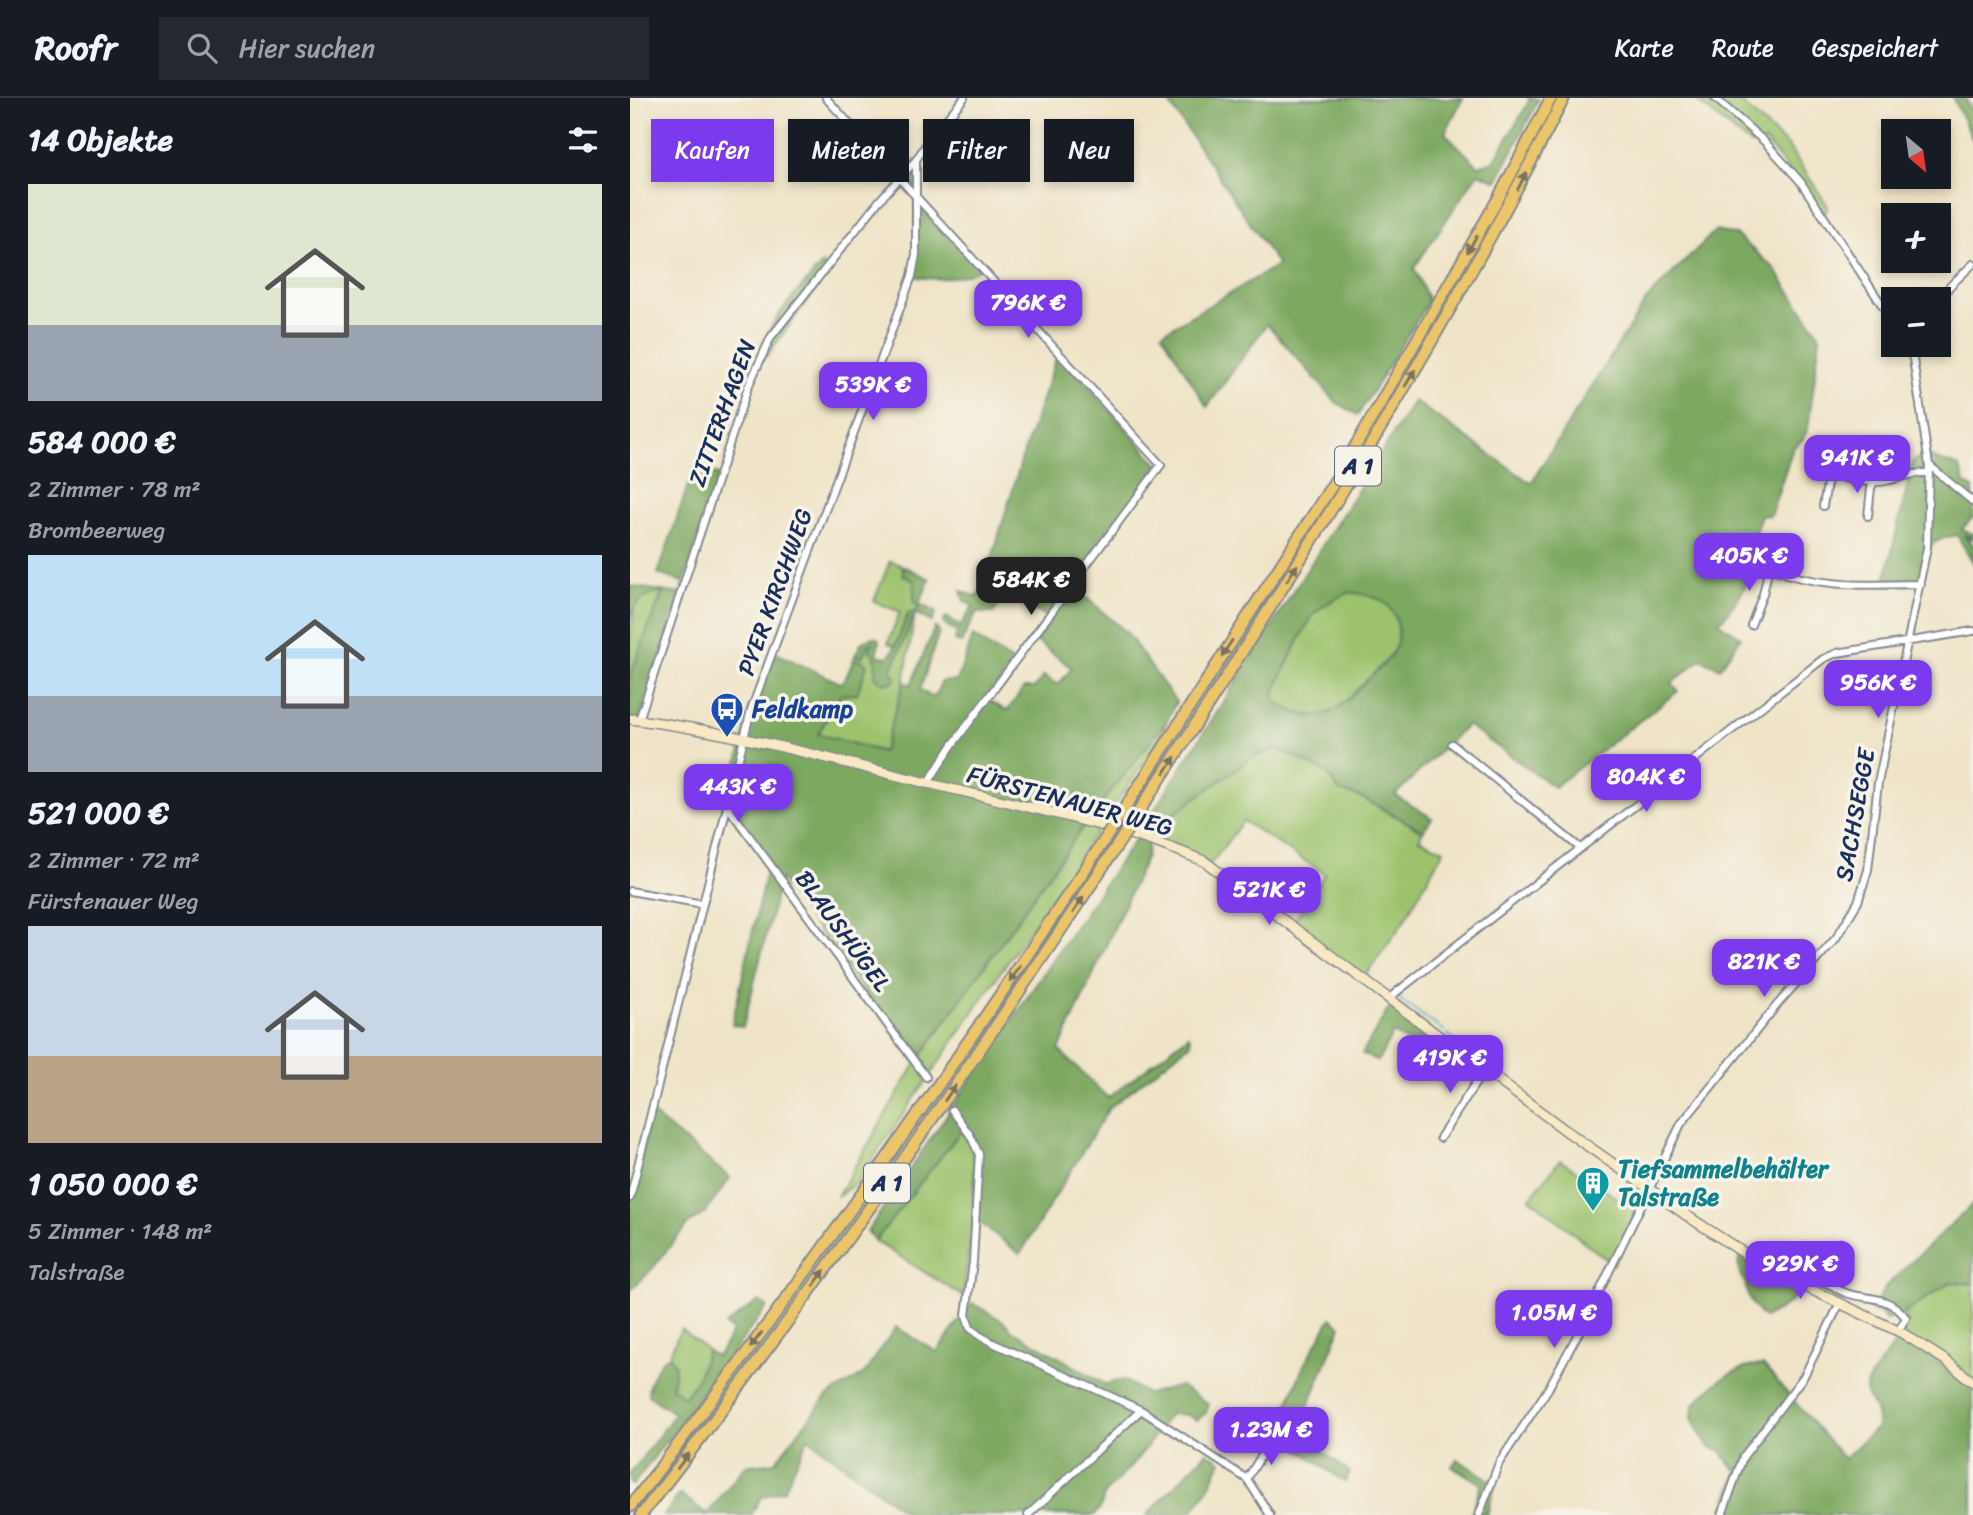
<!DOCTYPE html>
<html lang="de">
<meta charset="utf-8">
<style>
:root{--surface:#171b24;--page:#242831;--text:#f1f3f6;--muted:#9ea1a6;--line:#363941;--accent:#7c3aed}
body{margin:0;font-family:Sriracha,sans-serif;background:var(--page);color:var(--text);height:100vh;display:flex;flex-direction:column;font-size:26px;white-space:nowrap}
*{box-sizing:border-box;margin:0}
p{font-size:23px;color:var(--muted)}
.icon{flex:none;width:38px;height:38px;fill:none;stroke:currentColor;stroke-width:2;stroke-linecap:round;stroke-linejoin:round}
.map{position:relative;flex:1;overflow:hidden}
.details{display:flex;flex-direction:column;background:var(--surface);width:630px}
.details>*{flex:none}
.hud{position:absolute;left:21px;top:21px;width:665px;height:63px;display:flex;gap:14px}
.needle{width:46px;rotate:151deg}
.buttons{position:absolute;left:1251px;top:21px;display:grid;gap:14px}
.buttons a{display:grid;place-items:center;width:70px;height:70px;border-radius:0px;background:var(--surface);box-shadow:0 4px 10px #0003;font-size:35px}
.price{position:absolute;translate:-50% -60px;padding:0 16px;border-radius:14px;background:var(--accent);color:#fff;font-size:23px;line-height:46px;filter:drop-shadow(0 2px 4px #0008)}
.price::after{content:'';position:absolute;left:50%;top:42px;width:21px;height:16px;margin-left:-10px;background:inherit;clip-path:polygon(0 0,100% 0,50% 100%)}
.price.on{background:#222;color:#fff}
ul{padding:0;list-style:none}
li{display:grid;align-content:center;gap:14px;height:371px;padding:0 28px}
li span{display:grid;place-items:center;height:217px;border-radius:0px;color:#555}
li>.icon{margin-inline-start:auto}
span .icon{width:126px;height:126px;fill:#fffc;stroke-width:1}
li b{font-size:30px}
h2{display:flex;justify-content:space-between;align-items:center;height:84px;padding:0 28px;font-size:30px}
.chip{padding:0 24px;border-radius:0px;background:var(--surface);box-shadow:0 4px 10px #0003;font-size:24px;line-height:63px}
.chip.on{background:var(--accent);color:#fff}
header{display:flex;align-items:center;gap:42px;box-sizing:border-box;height:98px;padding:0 35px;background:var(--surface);border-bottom:2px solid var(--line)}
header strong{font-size:33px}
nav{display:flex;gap:38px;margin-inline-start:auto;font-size:24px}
.search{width:490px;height:63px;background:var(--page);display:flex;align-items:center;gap:18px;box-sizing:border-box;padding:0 24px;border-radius:0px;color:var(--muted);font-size:26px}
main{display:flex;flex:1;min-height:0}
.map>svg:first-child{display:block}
.green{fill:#9cc26c;stroke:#5c7865;stroke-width:2}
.forest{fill:#7da860;stroke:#4c6c5f;stroke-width:2;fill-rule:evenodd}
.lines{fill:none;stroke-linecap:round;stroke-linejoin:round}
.stream{stroke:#55afd2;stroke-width:2}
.street-tunnel{stroke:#c5c0b2;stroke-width:6;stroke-dasharray:6 3;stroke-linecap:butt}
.street-casing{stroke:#858a92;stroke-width:10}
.secondary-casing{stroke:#858a92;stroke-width:12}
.highway-casing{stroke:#858a92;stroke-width:14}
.street{stroke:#fff;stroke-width:6}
.secondary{stroke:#f8e8c3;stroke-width:9}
.highway{stroke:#edc569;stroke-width:10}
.highway-bridge-casing{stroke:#858a92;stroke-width:14;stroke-linecap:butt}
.highway-bridge{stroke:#edc569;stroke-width:10}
.oneway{fill:#797263}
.labels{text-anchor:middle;stroke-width:7;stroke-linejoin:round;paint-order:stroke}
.shield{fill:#f7f3e8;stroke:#5d6a87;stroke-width:2}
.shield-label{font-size:23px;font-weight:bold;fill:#1b2f5e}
.street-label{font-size:24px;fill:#1b2f5e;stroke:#f7f3e8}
.transit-label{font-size:24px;font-weight:bold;fill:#164399;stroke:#f7f3e8;text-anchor:start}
.culture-label{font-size:24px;font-weight:bold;fill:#0d838f;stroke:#f7f3e8;text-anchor:start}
</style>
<header>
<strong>Roofr</strong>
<div class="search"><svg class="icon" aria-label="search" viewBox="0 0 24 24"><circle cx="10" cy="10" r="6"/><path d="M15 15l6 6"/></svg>Hier suchen</div>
<nav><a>Karte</a><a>Route</a><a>Gespeichert</a></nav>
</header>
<main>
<section class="details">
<h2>14 Objekte<svg class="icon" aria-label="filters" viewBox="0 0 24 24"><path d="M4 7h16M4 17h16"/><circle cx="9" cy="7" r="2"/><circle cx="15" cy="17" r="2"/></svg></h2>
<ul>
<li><span style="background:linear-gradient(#dfe7d0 65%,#9aa5b1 0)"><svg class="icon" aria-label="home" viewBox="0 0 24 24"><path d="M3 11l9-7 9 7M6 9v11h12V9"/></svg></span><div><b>584 000 €</b><p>2 Zimmer · 78 m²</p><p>Brombeerweg</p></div></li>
<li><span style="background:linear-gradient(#bfe0f5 65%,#9aa5b1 0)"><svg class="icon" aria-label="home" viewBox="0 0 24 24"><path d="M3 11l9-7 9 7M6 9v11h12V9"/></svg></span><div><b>521 000 €</b><p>2 Zimmer · 72 m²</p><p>Fürstenauer Weg</p></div></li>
<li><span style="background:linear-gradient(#c9d6e8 60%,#b9a48a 0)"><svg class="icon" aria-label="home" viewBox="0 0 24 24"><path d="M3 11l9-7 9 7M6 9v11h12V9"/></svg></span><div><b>1 050 000 €</b><p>5 Zimmer · 148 m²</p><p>Talstraße</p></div></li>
</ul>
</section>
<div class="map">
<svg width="1343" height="1417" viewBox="0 0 1343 1417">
<rect width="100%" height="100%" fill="#f7f3e8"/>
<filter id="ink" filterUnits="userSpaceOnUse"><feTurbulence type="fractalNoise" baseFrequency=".0143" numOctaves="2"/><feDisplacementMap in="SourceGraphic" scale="14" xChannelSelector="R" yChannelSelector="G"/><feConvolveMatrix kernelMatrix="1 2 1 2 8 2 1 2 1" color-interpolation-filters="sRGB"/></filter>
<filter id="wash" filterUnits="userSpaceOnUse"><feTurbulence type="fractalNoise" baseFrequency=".00686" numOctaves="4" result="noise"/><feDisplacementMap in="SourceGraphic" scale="28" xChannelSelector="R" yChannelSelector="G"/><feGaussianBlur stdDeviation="1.57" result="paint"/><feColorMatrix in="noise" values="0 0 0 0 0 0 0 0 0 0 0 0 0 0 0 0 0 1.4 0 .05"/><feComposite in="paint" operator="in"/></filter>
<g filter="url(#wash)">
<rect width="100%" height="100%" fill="#efe4c7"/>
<path class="green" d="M 1063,0 L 1105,0 L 1109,3 L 1158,48 L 1198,108 L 1194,118 L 1136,44 L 1121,47 Z
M 260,463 L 273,468 L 272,471 L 277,479 L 284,483 L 284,504 L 289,506 L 285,515 L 274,584 L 254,654 L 188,636 L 231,562 L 223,563 L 225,558 L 232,559 L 236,549 L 243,544 C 246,564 243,560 260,574 L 285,515 L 279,514 L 265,548 L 258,545 L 270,514 L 244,503 Z
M 33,494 L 21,521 L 0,581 C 0,564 0,514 7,503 C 14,497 25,495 33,494 Z
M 721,494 C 731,496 744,497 752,503 C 769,514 773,539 762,555 C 756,565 745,574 736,583 C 721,598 704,621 679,617 C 669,616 645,609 644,597 C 644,590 679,521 685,515 C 696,504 707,500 721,494 Z
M 537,623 L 530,641 L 227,1084 L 207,1099 L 286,965 L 457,723 Z
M 647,650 L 697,675 L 709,693 L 730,699 L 793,733 L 789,741 L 814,752 L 772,826 L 733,881 L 661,827 L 695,776 L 613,723 L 580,767 L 513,738 L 623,659 Z
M 332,1032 L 345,1053 L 346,1068 L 343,1122 L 333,1198 L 245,1143 Z
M 930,1062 L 1008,1114 L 983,1167 L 900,1100 Z
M 1320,1184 L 1343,1186 L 1343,1284 L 1268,1233 L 1276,1220 L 1273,1216 Z
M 51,1231 L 77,1252 L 68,1279 L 55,1300 L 42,1290 L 44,1268 L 39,1257 Z"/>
<path class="forest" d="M 536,0 L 833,0 L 815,35 L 848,68 L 864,63 L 900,2 L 897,0 L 909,1 L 867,83 L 848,75 L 784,170 L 799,203 L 728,317 L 706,304 L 637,226 L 577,309 L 532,235 L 648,167 Z
M 1323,0 L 1335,0 L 1343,15 L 1343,42 Z
M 286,62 L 285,97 L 351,170 C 333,181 303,183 282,178 L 286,156 L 285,97 L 270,79 Z
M 1085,133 L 1106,137 L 1144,170 L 1190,238 L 1178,331 L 1172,342 L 1163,350 L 1140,418 L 1131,417 L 1120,449 L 1128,455 C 1119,487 1110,499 1089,525 L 1111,539 L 1090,570 L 1071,561 L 1042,585 L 1048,593 L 924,689 L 837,627 L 765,697 L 802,720 L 793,733 L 731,699 L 709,693 L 697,675 L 647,650 L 623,659 L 513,738 L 518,745 L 516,759 L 429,952 L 478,1000 L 559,937 L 561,945 L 479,1010 L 390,1156 L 350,1125 L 343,1122 L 345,1053 L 332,1032 L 245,1143 L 237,1134 L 508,737 L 589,611 L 784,303 L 901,385 L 1017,201 ZM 721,494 C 731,496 744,497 752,503 C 769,514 773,539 762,555 C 756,566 745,574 736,583 C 720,598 704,621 679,617 C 669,616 645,609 644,596 C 644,590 679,521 685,515 C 696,504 707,500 721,494 Z
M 192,166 L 199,173 L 137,258 L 130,257 C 140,219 167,195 192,166 Z
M 428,255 L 529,367 L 442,487 L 497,535 L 546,604 L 537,623 L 457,723 L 286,965 L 150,781 L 113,929 L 102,926 L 138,764 L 98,709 L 115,634 L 144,554 L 210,585 L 215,582 L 223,563 L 231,562 L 237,567 L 227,596 L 210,597 L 188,636 L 253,654 L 274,584 L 281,587 L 305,529 L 309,534 L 290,592 L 304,600 L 312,583 L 327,583 L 343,538 L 384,565 L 357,601 L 377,613 L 394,590 L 404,590 L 414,578 L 428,587 L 442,570 L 405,542 L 422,521 L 376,498 L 363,515 L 346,515 L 331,545 L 325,543 L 327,534 L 313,525 L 316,519 L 331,528 L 343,508 L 334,503 L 331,493 L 347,499 L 354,486 L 394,354 Z
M 1295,357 L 1330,369 L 1335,385 L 1343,390 L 1343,419 L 1332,431 L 1343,436 L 1343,441 L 1334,437 L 1343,447 L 1343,464 L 1327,437 C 1292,443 1297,455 1291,486 L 1254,487 L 1283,363 Z
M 64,370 L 89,377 L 9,622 L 0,621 L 0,581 L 7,558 L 33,494 C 16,497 7,502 0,517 L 0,488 L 50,496 L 54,484 L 28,476 Z
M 273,468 L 300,481 L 289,506 L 306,514 L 302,524 L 285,515 L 261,574 L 266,579 L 264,584 L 253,585 L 245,579 L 246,563 L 242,554 L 239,553 L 243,544 L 236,549 L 232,559 L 225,558 L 231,545 L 242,539 L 248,540 L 249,545 L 247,553 L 249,558 L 258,559 L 263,553 L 279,514 L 285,515 L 289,507 L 284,505 L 284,483 L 273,477 Z
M 763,903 L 826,951 L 815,967 L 763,935 L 748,963 L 732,956 Z
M 21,1015 L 100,1080 L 75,1115 L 57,1127 L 22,1171 L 0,1193 L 0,1100 Z
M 1343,1106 L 1343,1186 L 1320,1184 L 1273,1216 L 1256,1222 L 1250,1214 L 1242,1213 L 1241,1207 L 1246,1204 L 1257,1187 Z
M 1110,1153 L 1172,1187 C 1163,1206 1151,1211 1134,1220 C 1125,1211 1115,1198 1116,1185 C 1106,1175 1108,1165 1110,1153 Z
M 129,1203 L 137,1209 L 3,1387 L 0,1385 L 0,1376 L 45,1316 L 18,1297 C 18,1283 27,1265 39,1257 L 45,1268 L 42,1290 L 55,1299 L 68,1279 L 77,1252 L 87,1259 L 103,1233 L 95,1227 Z
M 342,1205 L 373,1223 L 382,1232 L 475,1286 L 494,1282 L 517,1296 L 550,1288 L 579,1306 L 576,1315 L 567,1322 L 557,1317 L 540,1316 L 509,1359 L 475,1395 L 470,1411 L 464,1417 L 279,1417 L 178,1340 L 154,1392 L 131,1399 L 121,1417 L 34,1417 L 50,1396 L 77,1416 L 115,1368 L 145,1364 L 196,1299 L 234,1276 L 266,1229 L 307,1254 Z
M 701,1220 L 711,1228 L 668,1333 L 720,1375 L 715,1384 L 646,1335 L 674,1267 Z
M 1270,1240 L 1308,1264 L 1343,1290 L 1343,1417 L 1091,1417 L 1108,1373 L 1099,1365 L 1091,1353 L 1078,1348 L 1062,1322 L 1063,1307 C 1084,1286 1102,1268 1133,1267 L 1214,1361 L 1247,1329 C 1248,1307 1239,1307 1236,1292 C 1234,1282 1263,1250 1270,1240 Z
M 577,1354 L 591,1363 L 576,1395 L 559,1417 L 517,1417 Z
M 828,1361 C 840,1371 853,1376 865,1386 L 857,1417 L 841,1417 L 851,1386 L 822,1368 Z"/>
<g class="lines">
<path class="stream" d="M 768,900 L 814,933
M 818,936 L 829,947"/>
</g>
</g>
<g filter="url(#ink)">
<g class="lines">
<path class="street-tunnel" d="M 296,979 L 322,1012"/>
<defs>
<path id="street" d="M 196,0 L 531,367 L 321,649 L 298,685
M 1085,0 L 1135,44 L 1170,83 L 1264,225
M 1309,205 L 1319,189 L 1343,166
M 1299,367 L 1343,404
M 1193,408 L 1199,375 C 1215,382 1243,387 1260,382 C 1274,379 1283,374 1298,375
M 1238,418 L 1241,390 L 1244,384
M 1121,527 L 1133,496 L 1139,469 C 1187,491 1241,487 1291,486
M 9,622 L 118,289 L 141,239 L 249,103 L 286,62
M 822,646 L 950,750
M 98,709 L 296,979
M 0,793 L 73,806
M 759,900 L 1193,561 L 1207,555 L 1343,533
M 322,1012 L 340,1037 L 349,1056 L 343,1164 L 336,1217 L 340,1230 L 349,1237 L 365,1246 L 511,1312 L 617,1381 L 640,1417
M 810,1040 L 854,972
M 0,1100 L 121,612 L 282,178 L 286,156 L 286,62 L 299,42 L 334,0
M 1210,1145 L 1203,1188 C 1226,1206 1255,1191 1276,1220 L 1268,1233
M 1158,1164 L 1161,1170 L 1203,1188
M 617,1381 L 641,1342
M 398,1417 L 511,1312
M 849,1417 L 869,1365 L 918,1291 L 955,1223 L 1051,1026 L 1147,907 L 1206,840 L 1228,804 L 1238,772 L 1248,685 L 1297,450 L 1299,367 L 1283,261 L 1277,247
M 1092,1417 L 1113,1359 L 1174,1278 L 1210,1205"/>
<path id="secondary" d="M 0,621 C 101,633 199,661 297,685 C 391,708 485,725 574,763 L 935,1032 L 1059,1119 L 1120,1159 L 1172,1187 L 1272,1235 L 1315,1262 L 1343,1284"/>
<path id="highway" d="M 489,719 L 710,375 L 868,101 L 921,0
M 502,724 C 656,489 806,251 934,0
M 0,1409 C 168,1192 325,967 477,738
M 11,1417 C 181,1200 338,973 490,743"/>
</defs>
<use href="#street" class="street-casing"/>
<use href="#secondary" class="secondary-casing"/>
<use href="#highway" class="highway-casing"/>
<use href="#street" class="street"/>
<use href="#secondary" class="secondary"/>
<use href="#highway" class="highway"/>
<defs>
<path id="highway-bridge" d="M 477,738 L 489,719
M 490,743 L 502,724"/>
</defs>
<use href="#highway-bridge" class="highway-bridge-casing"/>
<use href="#highway-bridge" class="highway-bridge"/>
</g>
<defs><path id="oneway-solid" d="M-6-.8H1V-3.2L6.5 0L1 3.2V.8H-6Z" transform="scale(1.75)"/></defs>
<g class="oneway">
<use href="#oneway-solid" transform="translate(892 83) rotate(-63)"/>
<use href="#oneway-solid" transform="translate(842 146) rotate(120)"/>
<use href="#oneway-solid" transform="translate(780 280) rotate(-59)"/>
<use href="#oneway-solid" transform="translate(662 475) rotate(-57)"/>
<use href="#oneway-solid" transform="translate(597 550) rotate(123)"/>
<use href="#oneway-solid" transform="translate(540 667) rotate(-57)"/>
<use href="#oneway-solid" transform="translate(448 807) rotate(-57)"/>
<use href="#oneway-solid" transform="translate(385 876) rotate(124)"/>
<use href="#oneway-solid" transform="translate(320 995) rotate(-55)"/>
<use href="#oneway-solid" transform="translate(189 1180) rotate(-54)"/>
<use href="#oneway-solid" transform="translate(126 1242) rotate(127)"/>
<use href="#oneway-solid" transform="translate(53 1363) rotate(-53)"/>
</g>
</g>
<defs>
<symbol id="bus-pin" viewBox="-11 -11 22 30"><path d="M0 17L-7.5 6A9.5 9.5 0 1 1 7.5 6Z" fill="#1a4fb4" stroke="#f7f3e8"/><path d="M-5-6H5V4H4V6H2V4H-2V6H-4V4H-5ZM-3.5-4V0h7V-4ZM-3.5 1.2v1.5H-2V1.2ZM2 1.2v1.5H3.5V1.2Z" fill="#fff"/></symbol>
<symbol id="building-pin" viewBox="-11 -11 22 30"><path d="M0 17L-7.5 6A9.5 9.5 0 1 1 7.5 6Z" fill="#0f9aa8" stroke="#f7f3e8"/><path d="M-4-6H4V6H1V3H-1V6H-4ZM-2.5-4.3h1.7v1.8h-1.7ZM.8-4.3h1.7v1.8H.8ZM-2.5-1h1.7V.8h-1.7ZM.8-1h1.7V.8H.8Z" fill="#fff"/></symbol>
</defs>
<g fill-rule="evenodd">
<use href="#bus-pin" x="78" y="592" width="38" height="52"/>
<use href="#building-pin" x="944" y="1066" width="38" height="52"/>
</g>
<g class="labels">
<g class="shield">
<rect x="705" y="348.5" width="46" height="39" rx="5"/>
<rect x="234" y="1065.5" width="46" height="39" rx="5"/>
</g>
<g class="shield-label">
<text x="728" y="376">A 1</text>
<text x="257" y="1093">A 1</text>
</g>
<g class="street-label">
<text transform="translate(92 315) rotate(-70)" y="8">ZITTERHAGEN</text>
<text transform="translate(145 494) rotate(-70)" y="8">PYER KIRCHWEG</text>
<text transform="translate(440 703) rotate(15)" y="8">FÜRSTENAUER WEG</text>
<text transform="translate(1225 717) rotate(-80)" y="8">SACHSEGGE</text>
<text transform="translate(213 833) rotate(54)" y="8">BLAUSHÜGEL</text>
</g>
<g class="transit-label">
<text x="122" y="619">Feldkamp</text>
</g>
<g class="culture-label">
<text x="988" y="1079">Tiefsammelbehälter<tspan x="988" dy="28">Talstraße</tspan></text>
</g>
</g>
</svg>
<div class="buttons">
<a><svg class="needle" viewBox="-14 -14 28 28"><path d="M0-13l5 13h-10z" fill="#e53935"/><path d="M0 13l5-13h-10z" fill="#9ea1a6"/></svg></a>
<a>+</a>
<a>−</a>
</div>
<b class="price" style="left:398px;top:242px">796K €</b>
<b class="price" style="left:243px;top:324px">539K €</b>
<b class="price" style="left:1227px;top:397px">941K €</b>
<b class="price" style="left:1119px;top:495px">405K €</b>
<b class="price on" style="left:401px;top:519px">584K €</b>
<b class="price" style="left:1248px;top:622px">956K €</b>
<b class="price" style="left:1016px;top:716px">804K €</b>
<b class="price" style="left:108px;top:726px">443K €</b>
<b class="price" style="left:639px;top:829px">521K €</b>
<b class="price" style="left:1134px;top:901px">821K €</b>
<b class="price" style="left:820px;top:997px">419K €</b>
<b class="price" style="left:1170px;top:1203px">929K €</b>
<b class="price" style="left:924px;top:1252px">1.05M €</b>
<b class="price" style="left:641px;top:1369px">1.23M €</b>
<div class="hud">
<a class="chip on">Kaufen</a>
<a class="chip">Mieten</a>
<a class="chip">Filter</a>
<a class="chip">Neu</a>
</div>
</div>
</main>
